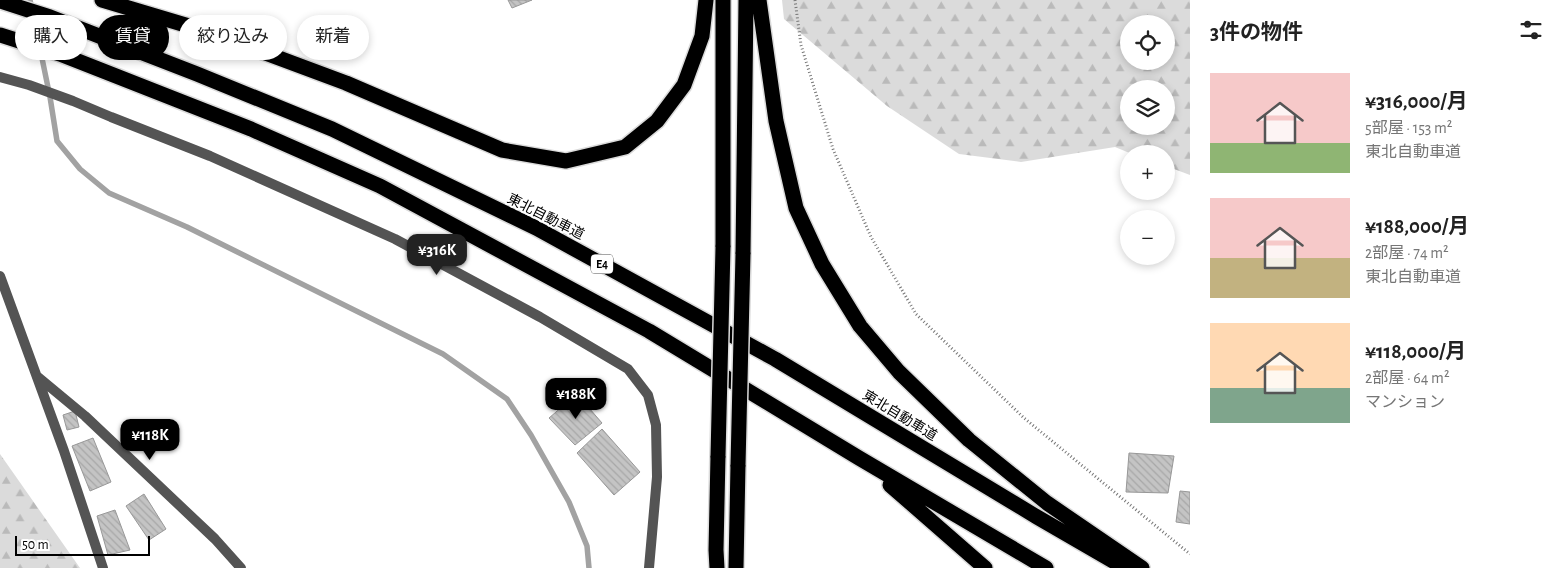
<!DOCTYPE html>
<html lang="ja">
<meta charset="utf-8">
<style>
:root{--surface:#fff;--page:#f6f6f6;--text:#222;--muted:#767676;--accent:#000}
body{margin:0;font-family:"Alegreya Sans","Noto Sans JP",sans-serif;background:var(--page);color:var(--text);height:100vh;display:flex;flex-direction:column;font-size:19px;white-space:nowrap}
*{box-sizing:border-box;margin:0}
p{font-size:16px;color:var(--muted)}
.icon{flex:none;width:28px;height:28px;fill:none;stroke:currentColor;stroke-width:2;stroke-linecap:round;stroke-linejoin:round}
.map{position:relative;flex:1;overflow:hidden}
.sheet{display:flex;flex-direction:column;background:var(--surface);width:375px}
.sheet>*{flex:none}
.top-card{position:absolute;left:15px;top:15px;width:475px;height:45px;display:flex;gap:10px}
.controls{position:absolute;left:1120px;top:15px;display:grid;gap:10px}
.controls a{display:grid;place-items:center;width:55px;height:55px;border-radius:50%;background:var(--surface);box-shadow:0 2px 8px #0003;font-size:25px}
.scale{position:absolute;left:15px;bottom:12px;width:135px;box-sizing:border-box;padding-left:5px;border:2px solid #000;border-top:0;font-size:14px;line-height:18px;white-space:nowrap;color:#000;-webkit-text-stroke:4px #fff;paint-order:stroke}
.price{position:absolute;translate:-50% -42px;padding:0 11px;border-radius:10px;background:var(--accent);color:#fff;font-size:16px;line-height:32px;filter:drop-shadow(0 1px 2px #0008)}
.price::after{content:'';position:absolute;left:50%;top:30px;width:15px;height:11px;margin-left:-8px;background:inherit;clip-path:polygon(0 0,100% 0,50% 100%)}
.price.on{background:#222;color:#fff}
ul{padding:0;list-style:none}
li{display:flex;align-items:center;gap:15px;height:125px;padding:0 20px}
li span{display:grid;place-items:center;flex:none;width:140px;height:100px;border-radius:0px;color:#555}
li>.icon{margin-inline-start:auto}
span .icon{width:60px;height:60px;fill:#fffc;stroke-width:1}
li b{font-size:21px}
h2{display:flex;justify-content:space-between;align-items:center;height:60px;padding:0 20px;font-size:21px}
.pill{padding:0 18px;border-radius:22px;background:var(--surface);box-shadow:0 2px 8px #0003;font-size:18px;line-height:45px}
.pill.on{background:var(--accent);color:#fff}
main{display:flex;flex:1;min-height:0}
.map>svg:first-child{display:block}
.forest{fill:url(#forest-firs);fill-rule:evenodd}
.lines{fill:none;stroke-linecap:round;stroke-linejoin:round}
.stream{stroke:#a2a2a2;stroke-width:5.5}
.building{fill:url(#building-back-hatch);stroke:#989898}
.highway-casing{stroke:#dbdbdb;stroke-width:18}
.path{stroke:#767676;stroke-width:3;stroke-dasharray:1 2.5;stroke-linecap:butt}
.street{stroke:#545454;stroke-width:10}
.highway{stroke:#000;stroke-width:15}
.highway-bridge-casing{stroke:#dbdbdb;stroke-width:18;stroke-linecap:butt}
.highway-bridge{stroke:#000;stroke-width:15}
.labels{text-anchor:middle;stroke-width:4;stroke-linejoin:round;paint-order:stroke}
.shield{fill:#fff;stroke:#4c4c4c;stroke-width:1}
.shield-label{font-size:12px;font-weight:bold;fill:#000}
.street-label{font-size:14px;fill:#000;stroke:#fff}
</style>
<main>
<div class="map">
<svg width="1190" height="568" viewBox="0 0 1190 568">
<defs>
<pattern id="forest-firs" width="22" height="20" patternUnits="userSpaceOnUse" patternTransform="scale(1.25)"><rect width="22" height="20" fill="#dbdbdb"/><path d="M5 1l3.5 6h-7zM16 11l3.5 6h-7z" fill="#bababa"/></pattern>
<pattern id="building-back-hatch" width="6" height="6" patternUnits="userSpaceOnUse" patternTransform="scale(1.25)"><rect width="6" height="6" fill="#c4c4c4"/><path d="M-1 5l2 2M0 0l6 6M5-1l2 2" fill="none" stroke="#a7a7a7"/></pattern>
</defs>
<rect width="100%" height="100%" fill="#fff"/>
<path class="forest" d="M 782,0 L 1190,0 L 1190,175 L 1166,166 L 1166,154 L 1132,154 L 1115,147 L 1021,162 L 959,154 L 887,106 L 784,19 ZM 1129,24 L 1166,24 L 1166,61 L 1129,61 ZM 1129,89 L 1166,89 L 1166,126 L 1129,126 Z
M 0,454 L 80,568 L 0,568 Z"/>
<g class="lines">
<path class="stream" d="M 30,0 L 50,97 L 57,141 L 80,169 L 109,193 L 187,227 L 443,354 L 507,399 L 531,435 L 569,502 L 587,546 L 589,568"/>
</g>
<path class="building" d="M 508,0 L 532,0 L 512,8 Z
M 577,394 L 602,423 L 575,445 L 549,418 Z
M 75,411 L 79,427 L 67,430 L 63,415 Z
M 602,429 L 640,472 L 614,495 L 577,453 Z
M 93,438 L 111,482 L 90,491 L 72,446 Z
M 1129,453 L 1174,456 L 1168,493 L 1126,492 Z
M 1180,491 L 1190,492 L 1190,524 L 1176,522 Z
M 144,494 L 166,529 L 149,540 L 126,506 Z
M 115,510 L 130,550 L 108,555 L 97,516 Z"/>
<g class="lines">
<defs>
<path id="highway" d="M 102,0 L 209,32 L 346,83 L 502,150 L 566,161 L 625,147 L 657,121 L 684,85 L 702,36 L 706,0
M 723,0 L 723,247
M 759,0 L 776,121 L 796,208 L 822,264 L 860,326 L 899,372 L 969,440 L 1047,503 L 1142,568
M 0,1 L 50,17 L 197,74 L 332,129 L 536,228 L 775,359 L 1037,517 L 1125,568
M 0,35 L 60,54 L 251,129 L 380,186 L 649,331 L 859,458 L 1046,568
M 743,254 L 746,0
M 890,485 L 985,568
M 717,568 L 716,550 L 718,456
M 736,568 L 738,465"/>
</defs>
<use href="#highway" class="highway-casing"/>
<path class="path" d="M 795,0 L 801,45 L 833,149 L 871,237 L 916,314 L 1024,418 L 1190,554"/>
<path class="street" d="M 0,77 L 29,85 L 73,101 L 111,117 L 210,156 L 395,239 L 540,317 L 628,369 L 648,395 L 656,425 L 657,477 L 649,568
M 0,276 L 64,451 L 103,568
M 38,377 L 85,416 L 215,539 L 241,568"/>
<use href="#highway" class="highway"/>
<defs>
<path id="highway-bridge" d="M 718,456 L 723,247
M 738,465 L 743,254"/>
</defs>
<use href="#highway-bridge" class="highway-bridge-casing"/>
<use href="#highway-bridge" class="highway-bridge"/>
</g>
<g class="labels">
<rect class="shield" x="591" y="254.5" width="22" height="19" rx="4"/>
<g class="shield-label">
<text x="602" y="268">E4</text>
</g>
<g class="street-label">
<text transform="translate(546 216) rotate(27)" y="5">東北自動車道</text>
<text transform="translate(900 415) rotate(31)" y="5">東北自動車道</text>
</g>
</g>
</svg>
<div class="controls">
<a><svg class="icon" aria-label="locate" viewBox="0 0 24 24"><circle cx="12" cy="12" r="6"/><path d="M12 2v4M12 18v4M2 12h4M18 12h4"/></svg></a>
<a><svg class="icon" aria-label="layers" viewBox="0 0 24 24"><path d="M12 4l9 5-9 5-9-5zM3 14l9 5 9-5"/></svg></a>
<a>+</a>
<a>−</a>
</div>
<div class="scale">50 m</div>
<b class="price on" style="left:437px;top:276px">¥316K</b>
<b class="price" style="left:576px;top:420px">¥188K</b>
<b class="price" style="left:150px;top:461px">¥118K</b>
<div class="top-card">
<a class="pill">購入</a>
<a class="pill on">賃貸</a>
<a class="pill">絞り込み</a>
<a class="pill">新着</a>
</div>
</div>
<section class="sheet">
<h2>3件の物件<svg class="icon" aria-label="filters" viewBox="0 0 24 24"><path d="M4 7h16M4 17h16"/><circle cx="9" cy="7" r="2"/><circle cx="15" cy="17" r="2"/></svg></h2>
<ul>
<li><span style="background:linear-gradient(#f6c9c9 70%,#8fb573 0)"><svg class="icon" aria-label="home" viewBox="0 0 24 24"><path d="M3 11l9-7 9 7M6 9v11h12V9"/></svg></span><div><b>¥316,000/月</b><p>5部屋 · 153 m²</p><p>東北自動車道</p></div></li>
<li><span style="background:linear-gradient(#f6c9c9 60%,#c2b280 0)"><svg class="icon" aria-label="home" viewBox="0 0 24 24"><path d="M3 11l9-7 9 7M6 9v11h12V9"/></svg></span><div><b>¥188,000/月</b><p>2部屋 · 74 m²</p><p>東北自動車道</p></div></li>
<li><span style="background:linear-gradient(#ffd9b3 65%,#7fa58c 0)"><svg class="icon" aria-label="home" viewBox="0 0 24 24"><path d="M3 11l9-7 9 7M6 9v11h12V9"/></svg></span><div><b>¥118,000/月</b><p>2部屋 · 64 m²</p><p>マンション</p></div></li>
</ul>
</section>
</main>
